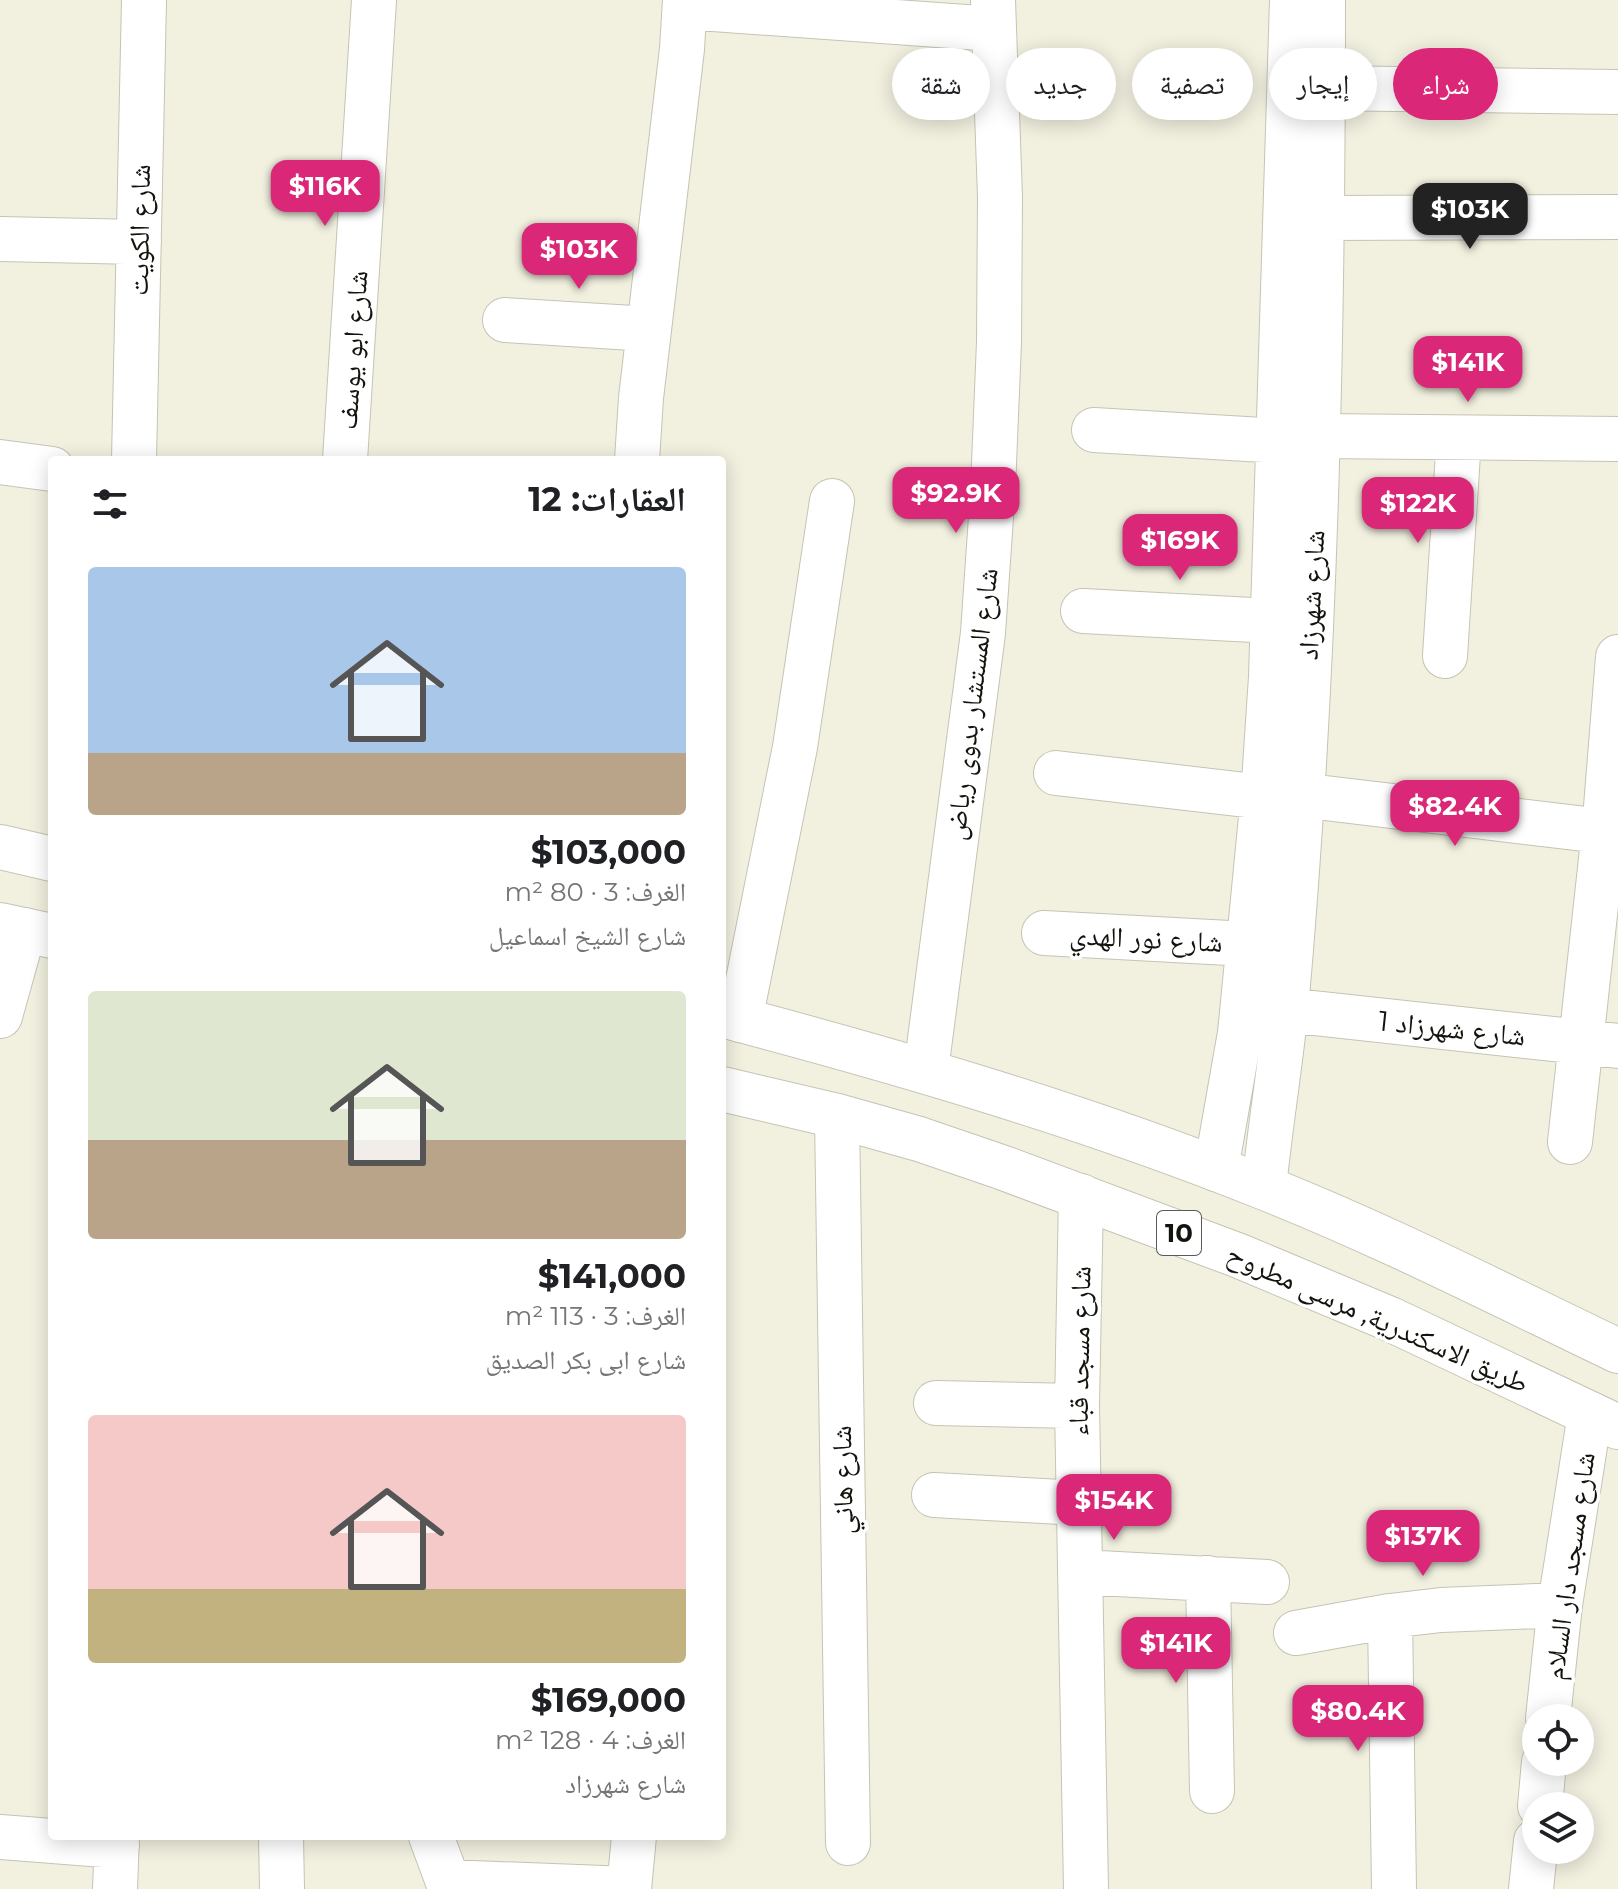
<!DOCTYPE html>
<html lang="ar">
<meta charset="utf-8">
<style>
:root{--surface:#fff;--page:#f6f6f6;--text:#202124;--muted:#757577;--accent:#db2777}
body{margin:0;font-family:Montserrat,"Noto Naskh Arabic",sans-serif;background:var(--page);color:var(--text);direction:rtl;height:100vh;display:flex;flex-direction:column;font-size:30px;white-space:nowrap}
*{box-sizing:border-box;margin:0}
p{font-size:26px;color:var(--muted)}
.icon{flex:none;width:44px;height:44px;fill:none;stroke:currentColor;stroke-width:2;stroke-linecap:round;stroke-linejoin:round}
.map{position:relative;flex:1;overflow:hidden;direction:ltr}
.sheet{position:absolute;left:48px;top:456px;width:678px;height:1384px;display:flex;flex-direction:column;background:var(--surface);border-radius:8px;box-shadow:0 4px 20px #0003;direction:rtl}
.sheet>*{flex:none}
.hud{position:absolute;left:750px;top:48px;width:748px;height:72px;direction:rtl;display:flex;gap:16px}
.controls{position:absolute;left:1522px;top:1704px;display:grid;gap:16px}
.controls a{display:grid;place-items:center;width:72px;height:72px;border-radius:50%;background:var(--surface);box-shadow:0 4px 20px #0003;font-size:40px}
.price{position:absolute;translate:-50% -68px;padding:0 18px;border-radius:16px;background:var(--accent);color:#fff;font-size:26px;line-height:52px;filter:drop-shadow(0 2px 4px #0008)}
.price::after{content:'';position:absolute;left:50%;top:48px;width:24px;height:18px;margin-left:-12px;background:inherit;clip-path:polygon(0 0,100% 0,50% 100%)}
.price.active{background:#222;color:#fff}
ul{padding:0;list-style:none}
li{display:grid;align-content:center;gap:16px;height:424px;padding:0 40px}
li span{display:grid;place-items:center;height:248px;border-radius:8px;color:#555}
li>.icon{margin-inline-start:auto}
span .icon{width:144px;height:144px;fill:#fffc;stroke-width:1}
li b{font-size:34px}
h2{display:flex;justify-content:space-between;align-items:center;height:96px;padding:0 40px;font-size:34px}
.tag{padding:0 28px;border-radius:36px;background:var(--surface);box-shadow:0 4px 20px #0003;font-size:28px;line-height:72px}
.tag.active{background:var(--accent);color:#fff}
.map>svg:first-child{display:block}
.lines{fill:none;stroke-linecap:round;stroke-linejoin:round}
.minor-casing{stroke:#c5c4b4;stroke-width:46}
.major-casing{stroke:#c5c4b4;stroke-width:46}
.minor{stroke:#fff;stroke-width:44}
.major{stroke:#fff;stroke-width:44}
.labels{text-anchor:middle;stroke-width:7;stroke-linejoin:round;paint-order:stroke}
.shield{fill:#fff;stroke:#5a5a56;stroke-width:2}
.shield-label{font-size:26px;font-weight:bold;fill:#14140e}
.street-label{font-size:28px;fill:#14140e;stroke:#fff}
</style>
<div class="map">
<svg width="1618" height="1889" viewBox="0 0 1618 1889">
<rect width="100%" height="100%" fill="#f2f1e0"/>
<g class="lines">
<defs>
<path id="minor" d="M 685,7 L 994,29
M 1323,88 L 1618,92
M 1322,218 L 1618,217
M 0,239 L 139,242
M 505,320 L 649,329
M 1094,430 L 1279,441
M 1318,436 L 1618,439
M 134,460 L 144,0
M 345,460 L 374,0
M 637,460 L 641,398 L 682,49 L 685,0
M 0,462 L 52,469
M 1083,611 L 1273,621
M 1445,656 L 1459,438
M 1056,773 L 1263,797
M 1300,795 L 1618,833
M 1044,933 L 1248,944
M 1286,1010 L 1618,1046
M 0,1016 L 24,930
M 740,1020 L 795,747 L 832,501
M 926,1070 L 983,633 L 993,488 L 999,342 L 1000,197 L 993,0
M 837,1116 L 848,1843
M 1570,1142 L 1604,832 L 1618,657
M 1216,1169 L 1240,1033 L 1263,797 L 1271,677 L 1292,0
M 1264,1187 C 1270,1127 1280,1068 1286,1008 C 1316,673 1323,336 1323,0
M 1081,1196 L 1077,1406 L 1086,1889
M 936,1403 L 1077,1406
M 934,1495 L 1079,1503
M 1080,1572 L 1267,1582
M 1208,1578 L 1212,1791
M 1390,1616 L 1394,1889
M 1296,1633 L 1390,1616 L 1441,1610 L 1560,1605
M 1548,1718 L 1560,1605 L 1590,1414
M 1540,1806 L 1544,1762
M 281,1836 L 282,1889
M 431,1836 L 448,1882 L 449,1889
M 0,1837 L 117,1846
M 448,1882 L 629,1889 L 634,1836
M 115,1889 L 117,1836
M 1531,1889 L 1536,1841"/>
<path id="major" d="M 0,847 L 52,859
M 0,925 L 52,936
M 722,1015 C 904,1063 1084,1116 1260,1186 C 1382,1234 1499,1294 1618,1351
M 722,1089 L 837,1116 L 919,1139 L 1001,1167 L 1237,1255 L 1390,1319 L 1618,1427"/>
</defs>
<use href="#minor" class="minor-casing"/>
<use href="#major" class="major-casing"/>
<use href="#minor" class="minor"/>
<use href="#major" class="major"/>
</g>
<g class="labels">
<rect class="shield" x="1157" y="1211" width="44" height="44" rx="6"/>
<g class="shield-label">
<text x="1179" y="1242">10</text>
</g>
<g class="street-label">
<text transform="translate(139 230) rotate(-89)" y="10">شارع الكويت</text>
<text transform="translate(352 350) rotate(-86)" y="10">شارع ابو يوسف</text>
<text transform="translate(1311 595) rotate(-87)" y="10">شارع شهرزاد</text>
<text transform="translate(971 704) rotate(-83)" y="10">شارع المستشار بدوى رياض</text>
<text transform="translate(1146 938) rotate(3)" y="10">شارع نور الهدي</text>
<text transform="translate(1452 1028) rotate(6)" y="10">شارع شهرزاد 1</text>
<text transform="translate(1378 1318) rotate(24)" y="10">طريق الاسكندرية, مرسى مطروح</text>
<text transform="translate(1079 1351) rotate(-89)" y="10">شارع مسجد قباء</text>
<text transform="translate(842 1480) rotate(-91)" y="10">شارع هاني</text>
<text transform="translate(1569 1566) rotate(-82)" y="10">شارع مسجد دار السلام</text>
</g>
</g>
</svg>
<div class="controls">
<a><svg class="icon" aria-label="locate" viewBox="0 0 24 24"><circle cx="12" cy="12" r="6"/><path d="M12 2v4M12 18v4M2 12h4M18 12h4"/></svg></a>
<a><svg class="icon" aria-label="layers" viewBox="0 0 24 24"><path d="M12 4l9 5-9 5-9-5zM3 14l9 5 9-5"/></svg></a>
</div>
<b class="price" style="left:325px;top:228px">$116K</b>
<b class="price active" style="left:1470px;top:251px">$103K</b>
<b class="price" style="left:579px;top:291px">$103K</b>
<b class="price" style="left:1468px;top:404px">$141K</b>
<b class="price" style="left:956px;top:535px">$92.9K</b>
<b class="price" style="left:1418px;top:545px">$122K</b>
<b class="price" style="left:1180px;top:582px">$169K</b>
<b class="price" style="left:1455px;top:848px">$82.4K</b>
<b class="price" style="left:1114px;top:1542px">$154K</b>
<b class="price" style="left:1423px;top:1578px">$137K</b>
<b class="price" style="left:1176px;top:1685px">$141K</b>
<b class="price" style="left:1358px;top:1753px">$80.4K</b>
<div class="hud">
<a class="tag active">شراء</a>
<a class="tag">إيجار</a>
<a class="tag">تصفية</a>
<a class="tag">جديد</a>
<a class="tag">شقة</a>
</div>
<section class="sheet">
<h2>العقارات: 12<svg class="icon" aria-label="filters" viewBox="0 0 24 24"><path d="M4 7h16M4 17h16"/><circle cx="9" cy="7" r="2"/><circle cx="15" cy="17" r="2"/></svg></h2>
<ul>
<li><span style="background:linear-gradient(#a9c7e8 75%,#b9a48a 0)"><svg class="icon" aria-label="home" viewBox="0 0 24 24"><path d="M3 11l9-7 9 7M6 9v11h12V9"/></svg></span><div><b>$103,000</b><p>الغرف: 3 · 80 m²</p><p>شارع الشيخ اسماعيل</p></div></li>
<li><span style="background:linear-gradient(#dfe7d0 60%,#b9a48a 0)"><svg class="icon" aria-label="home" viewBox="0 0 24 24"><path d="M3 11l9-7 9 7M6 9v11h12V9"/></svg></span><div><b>$141,000</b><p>الغرف: 3 · 113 m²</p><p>شارع ابى بكر الصديق</p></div></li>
<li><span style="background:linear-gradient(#f6c9c9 70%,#c2b280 0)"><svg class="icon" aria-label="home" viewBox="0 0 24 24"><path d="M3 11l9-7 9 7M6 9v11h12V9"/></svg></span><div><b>$169,000</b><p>الغرف: 4 · 128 m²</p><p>شارع شهرزاد</p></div></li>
</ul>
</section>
</div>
